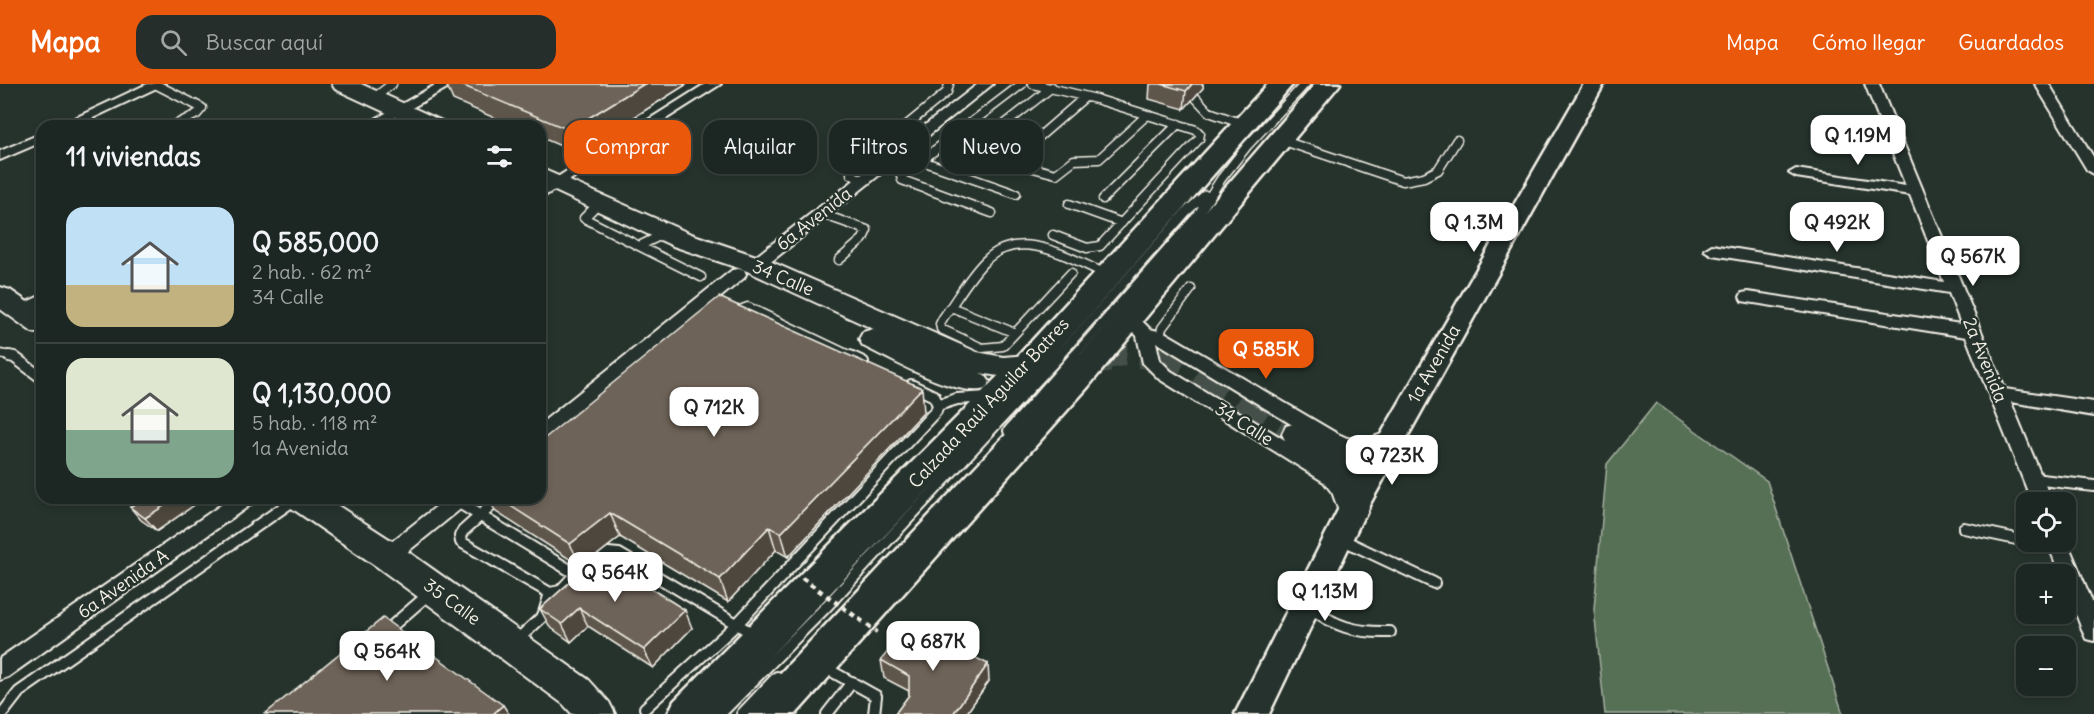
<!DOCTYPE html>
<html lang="es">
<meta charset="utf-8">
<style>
:root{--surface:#1c2622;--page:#252e2a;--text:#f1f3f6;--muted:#a0a5a5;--line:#3a4340;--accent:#ea580c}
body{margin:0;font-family:Delius,sans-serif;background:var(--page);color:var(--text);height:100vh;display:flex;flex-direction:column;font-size:22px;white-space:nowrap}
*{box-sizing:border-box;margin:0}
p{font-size:20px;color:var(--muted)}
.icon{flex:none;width:33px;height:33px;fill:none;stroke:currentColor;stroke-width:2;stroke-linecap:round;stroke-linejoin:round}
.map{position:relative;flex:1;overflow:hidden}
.details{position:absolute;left:36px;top:36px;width:510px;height:384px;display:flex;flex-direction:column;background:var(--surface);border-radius:18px;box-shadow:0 3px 9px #0003,0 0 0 2px var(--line)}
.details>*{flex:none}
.guide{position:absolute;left:564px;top:36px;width:570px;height:54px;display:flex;gap:12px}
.controls{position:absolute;left:2016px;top:408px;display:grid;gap:12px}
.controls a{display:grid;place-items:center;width:60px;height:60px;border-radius:12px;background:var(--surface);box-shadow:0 3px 9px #0003,0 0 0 2px var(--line);font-size:30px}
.price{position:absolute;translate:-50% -51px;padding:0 14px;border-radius:12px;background:#fff;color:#222;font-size:20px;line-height:39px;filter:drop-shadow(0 2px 3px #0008)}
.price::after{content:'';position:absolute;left:50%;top:36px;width:18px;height:14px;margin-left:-9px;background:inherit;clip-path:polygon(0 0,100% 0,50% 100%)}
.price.current{background:var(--accent);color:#fff}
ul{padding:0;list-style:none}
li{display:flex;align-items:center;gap:18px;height:150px;padding:0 30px}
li+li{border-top:2px solid var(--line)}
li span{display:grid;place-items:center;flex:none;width:168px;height:120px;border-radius:18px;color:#555}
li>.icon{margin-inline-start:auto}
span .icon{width:72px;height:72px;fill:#fffc;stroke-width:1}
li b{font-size:26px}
h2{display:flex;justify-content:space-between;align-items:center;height:72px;padding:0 30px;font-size:26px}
.pill{padding:0 21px;border-radius:18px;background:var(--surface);box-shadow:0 3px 9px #0003,0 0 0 2px var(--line);font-size:21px;line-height:54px}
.pill.current{background:var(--accent);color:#fff}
header{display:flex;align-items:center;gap:36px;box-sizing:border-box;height:84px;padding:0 30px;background:var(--accent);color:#fff}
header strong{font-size:28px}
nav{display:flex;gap:33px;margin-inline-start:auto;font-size:21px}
.search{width:420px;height:54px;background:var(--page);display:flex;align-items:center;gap:15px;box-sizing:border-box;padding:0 21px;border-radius:18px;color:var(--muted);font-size:22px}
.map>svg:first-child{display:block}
.green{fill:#567056;stroke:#a5b09f;stroke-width:1.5}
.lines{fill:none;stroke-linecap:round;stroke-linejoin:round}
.primary-tunnel-far1{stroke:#455049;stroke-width:26;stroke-dasharray:26 13;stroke-linecap:butt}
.primary-tunnel{stroke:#455049;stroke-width:33;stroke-dasharray:33 16;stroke-linecap:butt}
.lane-far1-casing{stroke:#f4f1e8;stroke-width:11}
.lane-casing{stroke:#f4f1e8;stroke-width:14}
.street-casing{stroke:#f4f1e8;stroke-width:4}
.secondary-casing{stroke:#f4f1e8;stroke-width:5}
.primary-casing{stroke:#f4f1e8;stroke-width:4}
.highway-casing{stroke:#f4f1e8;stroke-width:5}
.lane-far1{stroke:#26332d;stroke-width:8}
.lane{stroke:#26332d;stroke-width:10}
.street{fill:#26332d;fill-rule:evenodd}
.secondary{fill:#26332d;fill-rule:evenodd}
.primary{fill:#26332d;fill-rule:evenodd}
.highway{fill:#26332d;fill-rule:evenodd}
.path-bridge{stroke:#f4f1e8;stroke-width:4.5;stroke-dasharray:5 5;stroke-linecap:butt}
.wall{fill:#5f564c;stroke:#f4f1e8;stroke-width:1.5}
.shaded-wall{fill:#4d463e;stroke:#f4f1e8;stroke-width:1.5}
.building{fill:#6e6458;stroke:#f4f1e8;stroke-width:1.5}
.labels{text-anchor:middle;stroke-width:5;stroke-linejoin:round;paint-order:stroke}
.street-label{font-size:18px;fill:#f4f1e8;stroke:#26332d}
</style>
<header>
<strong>Mapa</strong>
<div class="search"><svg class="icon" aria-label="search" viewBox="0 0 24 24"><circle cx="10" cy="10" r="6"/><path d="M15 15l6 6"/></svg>Buscar aquí</div>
<nav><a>Mapa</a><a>Cómo llegar</a><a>Guardados</a></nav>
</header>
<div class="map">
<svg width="2094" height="630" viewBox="0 0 2094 630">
<rect width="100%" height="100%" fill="#26332d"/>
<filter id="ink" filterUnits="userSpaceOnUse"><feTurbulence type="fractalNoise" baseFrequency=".0167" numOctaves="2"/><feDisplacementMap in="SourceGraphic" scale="12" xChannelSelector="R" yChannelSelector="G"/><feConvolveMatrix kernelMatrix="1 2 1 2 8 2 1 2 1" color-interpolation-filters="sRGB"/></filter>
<g filter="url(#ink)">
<path class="green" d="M 1656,319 L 1767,397 L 1843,630 L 1605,630 L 1594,525 L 1607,380 Z"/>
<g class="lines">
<path class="primary-tunnel-far1" d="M 1101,273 L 1123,269 L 1157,273"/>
<path class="primary-tunnel" d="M 1151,272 C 1206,288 1250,319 1297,350
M 999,302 C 1036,304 1064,288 1098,274 L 1108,272"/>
<defs>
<path id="lane-far1" d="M 1033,0 L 1096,15 L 1196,46 L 1200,50 L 1199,55 L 1100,162 L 1087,164 L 1053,151
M 157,1 L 202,24 L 197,30 L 173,42
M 1085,13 L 1017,72 L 1018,80 L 1056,90 L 1074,76 L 1099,75 L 1147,31
M 1195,13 L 1209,28 L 1243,40
M 374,14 L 392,0
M 79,36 L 89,42
M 970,40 L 997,48
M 1281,56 L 1403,97 L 1424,93 L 1438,86 L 1457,56
M 966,71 L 1052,3
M 922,77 L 1016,110
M 863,97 L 851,90 L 851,87 L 947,8 L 949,0
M 1103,115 L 1178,40
M 600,118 L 584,134 L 639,162 L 666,149
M 1069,120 L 1122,139
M 992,129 L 902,96 L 901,92 L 1022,0
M 822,130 L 867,146 L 863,155 L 839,176
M 639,162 L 701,193
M 1071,189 L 1003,262 L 982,264 L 941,245 L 940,240 L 943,234 C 957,215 968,194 985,177 C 1020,142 1069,174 1106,190
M 951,223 L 1015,249
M 732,229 L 748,223 L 853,273
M 1160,253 L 1162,244 L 1191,205
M 0,270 L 15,273
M 1058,273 L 1186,128 L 1205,111
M 1073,273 L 1198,131 L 1221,95 L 1247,62 L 1305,0"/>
<path id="lane" d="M 9,272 L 14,273 L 42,294
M 850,272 L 863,278
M 938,321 L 957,315 L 987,313
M 1009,347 L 1075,272
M 2033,395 L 2094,402
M 500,414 L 463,447 L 460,452 L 461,458 L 550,509 L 560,507 L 576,490
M 456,417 L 576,490 L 608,469 L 619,470 L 755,551
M 1964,444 L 2026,457
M 1341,455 L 1434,499
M 2030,458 L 2059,463
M 1308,521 C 1333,543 1357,549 1390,548
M 384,549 L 430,509
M 515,558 L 543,532 L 550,509
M 824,583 L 876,612 L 874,630
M 645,624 L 737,540 L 936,327 L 938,321 L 934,312 L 911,301
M 2,630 L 19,608 L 297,414
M 720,630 L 825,524 L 1059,272
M 742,630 L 777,593
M 827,630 L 852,598"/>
<path id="street" d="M 147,0 L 165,0 L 76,42 L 58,42 Z
M 437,0 L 454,0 L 380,42 L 363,42 Z
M 705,0 L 721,0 L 540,115 L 540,104 Z
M 978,0 L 993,0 L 762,185 L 750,185 L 748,181 L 750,177 Z
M 1865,0 L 1879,0 L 2005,305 L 2094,318 L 2094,332 L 2011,318 L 2052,418 L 2032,418 L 1966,253 L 1748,218 L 1742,217 L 1740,213 L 1742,209 L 1748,208 L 1961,240 L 1949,209 L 1712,171 L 1704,166 L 1712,161 L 1944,198 L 1910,111 L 1796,93 L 1789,89 L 1796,85 L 1906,102 Z
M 2035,0 L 2049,0 L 2094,74 L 2094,90 L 2087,86 Z
M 42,49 L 42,58 L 0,76 L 0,67 Z
M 738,185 L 744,186 L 746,190 L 744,194 L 547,355 L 540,357 L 540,340 L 732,186 Z
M 42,211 L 42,223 L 28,231 L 16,231 L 14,227 L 16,223 Z
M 1128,227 L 1134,229 L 1150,245 L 1166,249 L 1336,349 L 1347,354 L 1368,357 L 1370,362 L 1368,367 C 1351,372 1337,365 1322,359 L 1156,258 L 1160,276 L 1171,287 L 1338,388 L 1353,408 L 1350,413 C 1336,418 1332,408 1324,398 L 1159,295 L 1143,279 L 1137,252 L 1120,233 L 1122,229 Z
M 231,414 L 256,414 L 253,419 L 8,593 L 0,596 L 0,574 Z
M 447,414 L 471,414 L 468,419 L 395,478 L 388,480 L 381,478 L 378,472 L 381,466 Z
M 2066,455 L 2094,522 L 2094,557 L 2086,555 L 2083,548 L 2066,504 L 2066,490 L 2060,490 L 2047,458 L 2066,458 Z"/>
<path id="secondary" d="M 1584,0 L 1604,0 L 1366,427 L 1269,630 L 1235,630 L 1343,416 Z"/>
<path id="primary" d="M 332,0 L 361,0 L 442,37 L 446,42 L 415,42 L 335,5 Z
M 540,84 L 691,150 L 765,175 L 977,268 L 1003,273 L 1028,271 L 1038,274 L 1043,281 L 1038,288 C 1018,294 1000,293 980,289 L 985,291 L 990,298 L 985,305 C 958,314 890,275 863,262 L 859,255 L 863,248 L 873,245 L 878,247 L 747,187 L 673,162 L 540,100 Z
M 0,203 L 10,206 L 42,228 L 42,250 L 32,248 L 0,225 Z
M 1297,339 C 1316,344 1330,360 1350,360 C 1370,359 1381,344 1401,350 L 1406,358 C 1397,374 1373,380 1355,383 L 1362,397 L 1369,424 L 1365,433 L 1353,437 L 1341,433 L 1325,388 L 1286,358 L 1282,350 L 1286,342 Z
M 285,414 L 326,414 L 400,462 L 589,596 L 609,618 L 615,630 L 572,630 L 563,620 L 376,482 L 290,423 Z"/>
<path id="highway" d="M 1268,0 L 1293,0 L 1039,289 L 716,630 L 668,630 L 674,617 L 1017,273 Z
M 1315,0 L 1340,0 L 1088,303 L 796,630 L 748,630 L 754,617 L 1066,287 Z"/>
</defs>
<use href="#lane-far1" class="lane-far1-casing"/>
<use href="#lane" class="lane-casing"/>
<use href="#street" class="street-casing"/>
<use href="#secondary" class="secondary-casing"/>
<use href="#primary" class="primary-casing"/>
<use href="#highway" class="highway-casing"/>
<use href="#lane-far1" class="lane-far1"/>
<use href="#lane" class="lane"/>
<use href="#street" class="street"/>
<use href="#secondary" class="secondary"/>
<use href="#primary" class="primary"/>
<use href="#highway" class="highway"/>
<path class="path-bridge" d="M 802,494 L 877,548"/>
</g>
<path class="wall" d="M 446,0 L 687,0 L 577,69 L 540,53 L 540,42 L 513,42 L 453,16 Z
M 1150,0 L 1203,0 L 1203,4 L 1184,25 L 1149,15 Z
M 924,328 L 788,473 L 776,466 L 728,518 L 620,453 L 582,483 L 496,428 L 488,414 L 540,414 Z
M 203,415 L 157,447 L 141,436 L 130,423 Z
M 599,472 L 692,544 L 653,584 L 588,542 L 571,558 L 550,543 L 540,525 Z
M 881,576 L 989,597 L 966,630 L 895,630 L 909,611 L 909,607 L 884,594 Z"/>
<path class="shaded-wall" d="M 644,0 L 687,0 L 577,69 L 569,46 Z
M 1192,0 L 1203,0 L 1203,4 L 1184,25 L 1186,7 Z
M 922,304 L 924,328 L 788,473 L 781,449 Z
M 176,414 L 202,414 L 203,415 L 157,447 L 145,434 Z
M 610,429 L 620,453 L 582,483 L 570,460 Z
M 769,443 L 776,466 L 728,518 L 720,495 Z
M 579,524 L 588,542 L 571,558 L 562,540 Z
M 685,526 L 692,544 L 653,584 L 644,566 Z
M 988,580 L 989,597 L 966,630 L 953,630 Z
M 503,621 L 509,630 L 493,630 Z"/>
<path class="building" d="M 459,0 L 644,0 L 569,46 Z
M 1161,0 L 1192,0 L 1186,7 Z
M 719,213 L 922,304 L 781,449 L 769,443 L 720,495 L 610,429 L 570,460 L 498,414 L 540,414 L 540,358 Z
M 144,414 L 176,414 L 145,434 L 130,423 Z
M 599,472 L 685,526 L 644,566 L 579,524 L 562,540 L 540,525 Z
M 383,534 L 503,621 L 493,630 L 265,630 Z
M 910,540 L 988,580 L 953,630 L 895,630 L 909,611 L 909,592 L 881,576 Z"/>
</g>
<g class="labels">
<g class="street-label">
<text transform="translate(814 135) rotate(-38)" y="6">6a Avenida</text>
<text transform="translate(783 194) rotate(23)" y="6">34 Calle</text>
<text transform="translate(1985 276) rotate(68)" y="6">2a Avenida</text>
<text transform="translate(1434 280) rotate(-60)" y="6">1a Avenida</text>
<text transform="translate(989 319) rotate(-47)" y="6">Calzada Raúl Aguilar Batres</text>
<text transform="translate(1244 340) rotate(32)" y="6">34 Calle</text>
<text transform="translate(123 500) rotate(-35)" y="6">6a Avenida A</text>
<text transform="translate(452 518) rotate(36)" y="6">35 Calle</text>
</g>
</g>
</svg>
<div class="controls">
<a><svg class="icon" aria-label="locate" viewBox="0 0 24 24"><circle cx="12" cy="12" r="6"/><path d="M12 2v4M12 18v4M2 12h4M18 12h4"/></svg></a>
<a>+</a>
<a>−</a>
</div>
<b class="price" style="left:1858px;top:82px">Q 1.19M</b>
<b class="price" style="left:1474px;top:169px">Q 1.3M</b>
<b class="price" style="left:1837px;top:169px">Q 492K</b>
<b class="price" style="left:1973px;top:203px">Q 567K</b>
<b class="price current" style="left:1266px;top:296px">Q 585K</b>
<b class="price" style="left:714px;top:354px">Q 712K</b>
<b class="price" style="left:1392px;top:402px">Q 723K</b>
<b class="price" style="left:615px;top:519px">Q 564K</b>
<b class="price" style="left:1325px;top:538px">Q 1.13M</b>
<b class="price" style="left:933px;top:588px">Q 687K</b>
<b class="price" style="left:387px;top:598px">Q 564K</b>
<div class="guide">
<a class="pill current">Comprar</a>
<a class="pill">Alquilar</a>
<a class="pill">Filtros</a>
<a class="pill">Nuevo</a>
</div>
<section class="details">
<h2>11 viviendas<svg class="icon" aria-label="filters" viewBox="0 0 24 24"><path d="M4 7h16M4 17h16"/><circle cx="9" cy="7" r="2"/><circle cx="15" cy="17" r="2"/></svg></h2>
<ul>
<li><span style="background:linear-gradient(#bfe0f5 65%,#c2b280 0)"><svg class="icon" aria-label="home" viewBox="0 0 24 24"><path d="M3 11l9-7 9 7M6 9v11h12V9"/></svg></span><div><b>Q 585,000</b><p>2 hab. · 62 m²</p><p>34 Calle</p></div></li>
<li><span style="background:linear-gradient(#dfe7d0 60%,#7fa58c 0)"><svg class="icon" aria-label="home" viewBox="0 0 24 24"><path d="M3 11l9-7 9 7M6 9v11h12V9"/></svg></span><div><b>Q 1,130,000</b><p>5 hab. · 118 m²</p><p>1a Avenida</p></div></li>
</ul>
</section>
</div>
